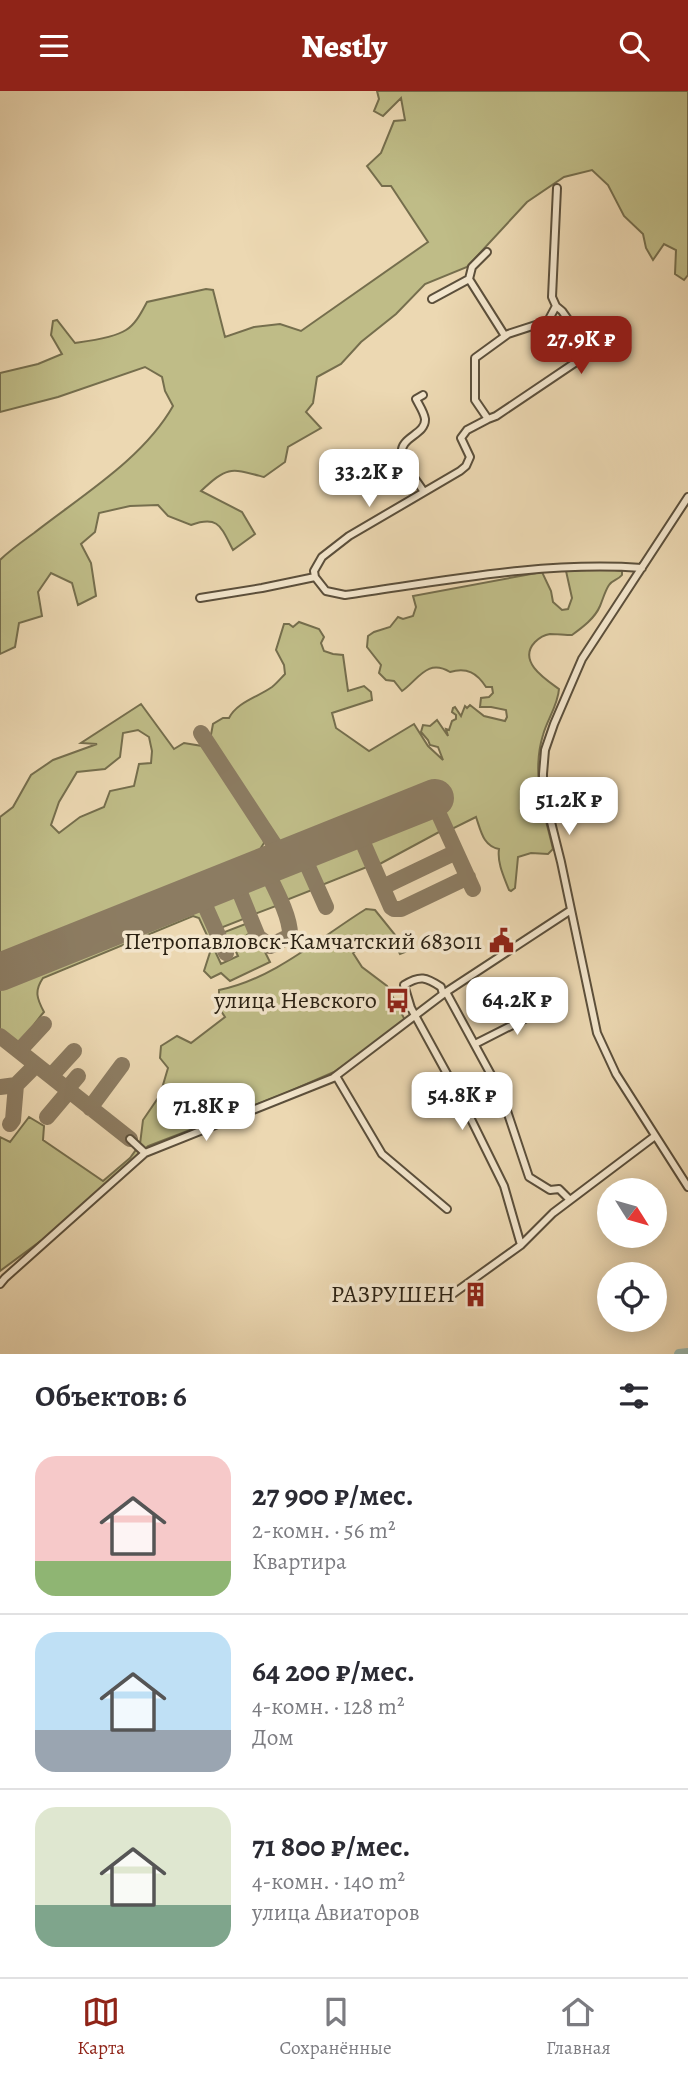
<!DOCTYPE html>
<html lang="ru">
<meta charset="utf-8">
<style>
:root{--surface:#fff;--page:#f2f2f3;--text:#2b2b33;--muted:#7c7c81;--line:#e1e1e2;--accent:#8f2418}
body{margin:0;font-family:Alegreya,serif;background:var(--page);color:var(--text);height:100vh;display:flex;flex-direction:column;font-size:26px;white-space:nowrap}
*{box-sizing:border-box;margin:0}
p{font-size:23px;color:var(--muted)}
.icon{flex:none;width:38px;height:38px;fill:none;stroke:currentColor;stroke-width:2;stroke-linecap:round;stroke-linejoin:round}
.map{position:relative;height:1263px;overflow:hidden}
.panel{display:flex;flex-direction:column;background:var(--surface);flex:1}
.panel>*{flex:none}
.needle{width:46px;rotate:127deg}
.tools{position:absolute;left:597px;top:1087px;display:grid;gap:14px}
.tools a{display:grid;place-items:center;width:70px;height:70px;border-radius:50%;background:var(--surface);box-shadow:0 4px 18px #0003;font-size:35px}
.price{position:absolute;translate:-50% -60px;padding:0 16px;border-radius:14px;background:#fff;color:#222;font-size:23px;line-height:46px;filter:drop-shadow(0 2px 4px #0008)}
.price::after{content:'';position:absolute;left:50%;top:42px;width:21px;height:16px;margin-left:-10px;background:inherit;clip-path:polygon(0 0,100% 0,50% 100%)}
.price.active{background:var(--accent);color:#fff}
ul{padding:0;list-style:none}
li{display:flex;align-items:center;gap:21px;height:175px;padding:0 35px}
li+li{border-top:2px solid var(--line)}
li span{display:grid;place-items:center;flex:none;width:196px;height:140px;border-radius:21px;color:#555}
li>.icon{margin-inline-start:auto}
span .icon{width:84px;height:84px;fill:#fffc;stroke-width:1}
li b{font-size:30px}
h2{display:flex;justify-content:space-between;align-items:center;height:84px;padding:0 35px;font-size:30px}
header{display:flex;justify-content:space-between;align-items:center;height:91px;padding:0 35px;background:var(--accent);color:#fff;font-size:32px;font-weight:800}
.tabs{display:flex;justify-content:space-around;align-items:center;height:98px;border-top:2px solid var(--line);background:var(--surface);font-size:19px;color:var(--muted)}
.tabs a{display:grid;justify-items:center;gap:4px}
.tabs .active{color:var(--accent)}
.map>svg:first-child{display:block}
.green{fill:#bfbc87;stroke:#756e4d;stroke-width:2;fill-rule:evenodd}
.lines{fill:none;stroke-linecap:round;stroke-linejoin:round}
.river{stroke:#99b9b1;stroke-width:10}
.taxiway{stroke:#8c7c62;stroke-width:16}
.runway{stroke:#8c7c62;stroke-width:38}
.minor-casing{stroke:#5b4f3b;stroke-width:10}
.minor{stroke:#f3e6cd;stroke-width:6}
.labels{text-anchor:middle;stroke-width:7;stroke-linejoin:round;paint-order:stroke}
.poi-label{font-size:24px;fill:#2b2113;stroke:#f3e6cd;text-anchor:end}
</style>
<header><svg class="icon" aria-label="menu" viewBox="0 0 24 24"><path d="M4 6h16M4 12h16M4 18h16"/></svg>Nestly<svg class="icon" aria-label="search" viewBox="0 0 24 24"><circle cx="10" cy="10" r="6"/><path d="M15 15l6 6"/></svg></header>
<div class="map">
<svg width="688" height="1263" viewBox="0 0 688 1263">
<rect width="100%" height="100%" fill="#ecd8b2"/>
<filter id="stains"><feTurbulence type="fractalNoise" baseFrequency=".00286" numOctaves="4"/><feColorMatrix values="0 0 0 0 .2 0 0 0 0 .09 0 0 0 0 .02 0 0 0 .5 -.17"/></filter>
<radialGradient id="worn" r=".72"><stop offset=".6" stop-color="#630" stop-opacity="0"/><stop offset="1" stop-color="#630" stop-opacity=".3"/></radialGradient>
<path class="green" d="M 377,0 L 688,0 L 688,184 L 684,189 L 675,183 L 676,159 L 664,153 L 653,169 L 646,157 L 643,143 L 624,125 L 608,94 L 592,79 L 564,86 L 527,111 L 467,176 L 425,193 L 396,223 L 361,251 L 341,273 L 317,286 L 313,312 L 306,321 L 321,337 L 288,356 L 285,371 L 264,386 C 230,377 228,375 201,400 L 242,421 L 255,443 L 233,459 C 221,436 219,424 191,434 L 168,425 L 158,414 L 130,415 L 99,422 L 95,441 L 81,453 L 91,472 L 96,505 L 78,514 L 72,492 L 51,482 L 38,501 L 42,525 L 19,532 L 15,556 L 0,563 L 0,469 C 10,459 23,450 34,442 C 81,405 143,368 173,315 L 165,300 L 162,286 L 145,276 L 58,306 L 0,321 L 0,282 L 38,273 L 62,263 L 51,244 L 53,230 L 57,229 L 75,252 C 89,250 114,247 126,239 C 136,233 142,220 147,211 L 206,198 L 213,199 L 225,246 L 254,236 L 280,233 L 301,240 L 428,151 L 391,95 L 382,95 L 367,75 L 381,62 L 394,30 L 405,29 L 401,7 L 383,25 L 374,20 L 379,8 Z
M 607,478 L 622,480 L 622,484 C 618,489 612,489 609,494 C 605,500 603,508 600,515 C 595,527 583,536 572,544 C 565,544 557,543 550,543 C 544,544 539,547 535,551 C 517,570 545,588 559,598 C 558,614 547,629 543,644 C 531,683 544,720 553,758 L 548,763 L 531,762 L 518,766 L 515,797 L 511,800 L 509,799 C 504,786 497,772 499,758 C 483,755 481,740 476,726 L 450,739 L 430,695 L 285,754 L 274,748 L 210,649 L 213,633 L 223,627 L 229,627 C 237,611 258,606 272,596 C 277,592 281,587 285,583 L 284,574 L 276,559 L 284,533 L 289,533 L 293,536 L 299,531 L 319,538 L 324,546 L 321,552 L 324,560 L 333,563 L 343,564 L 348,600 L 364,595 L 371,601 L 372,609 L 332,622 L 336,637 L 369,660 L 414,633 L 428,655 L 443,669 L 438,656 L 430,654 L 428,649 L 421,641 L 423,634 L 430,635 L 437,629 L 448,645 L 446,638 L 449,639 L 452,630 L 456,628 L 456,624 L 452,621 L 453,617 L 455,616 L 461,625 L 465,615 L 467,617 L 470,614 L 484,625 L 505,630 L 507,626 L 506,619 L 491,616 L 480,616 L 481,607 L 489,606 L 493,602 L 492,596 L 486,596 C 477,582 467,576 450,581 C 427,567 418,589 402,600 L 394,590 L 386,589 L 379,582 L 381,574 L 367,556 L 368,545 L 374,541 L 390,536 L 398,526 L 403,528 L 413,525 L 416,516 L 413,505 L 542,481 L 551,500 L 553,511 L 562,519 L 568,518 L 572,507 L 566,480 Z
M 141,613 L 174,658 L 184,652 L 202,655 L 263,745 L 264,752 L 257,763 L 0,867 L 0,726 L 13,716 L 31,684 L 53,669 L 97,653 L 81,652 ZM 138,639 L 149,646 L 152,660 L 151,672 L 139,673 L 134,695 L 110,700 L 104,716 L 80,726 L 59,742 L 51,734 L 59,711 L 77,681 L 105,678 L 120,666 L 123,642 Z
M 434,722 L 441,740 L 376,775 L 366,749 Z
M 357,752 L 367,776 L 322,794 L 312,770 Z
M 303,774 L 312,799 L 284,810 L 274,786 Z
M 266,789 L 276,815 L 252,824 L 242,798 Z
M 236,800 L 246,827 L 218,838 L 208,811 Z
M 201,815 L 218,851 L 218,855 L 215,860 L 221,873 L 238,865 L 232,852 L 227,854 L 222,842 L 248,832 L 252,841 L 247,844 L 253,858 L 262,855 L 270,871 L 230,890 L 221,882 L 211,887 L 204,880 L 212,855 L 199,827 L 193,825 L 43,887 C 34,900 37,908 44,921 C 35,931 29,942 20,952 L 13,952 L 0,942 L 0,896 Z
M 366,818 L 375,819 L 396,845 L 405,861 L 400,863 L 391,846 L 372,849 L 353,862 L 362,876 L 387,895 L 406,931 L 334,981 L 286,1002 L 148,1055 L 46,1146 L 0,1180 L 0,1046 L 10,1051 L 29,1026 L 44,1035 L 43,1049 L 103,1090 L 130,1067 L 140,1053 L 143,1029 L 160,1004 L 168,977 L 160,967 L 161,955 L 177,945 L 191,952 L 225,926 L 219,917 L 219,899 C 272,889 321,846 366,818 Z"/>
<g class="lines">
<path class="river" d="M 679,1263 L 688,1262"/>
<path class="taxiway" d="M 201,642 L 283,767
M 432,708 L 473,798
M 357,738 L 391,816 L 394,818 L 401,818 L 468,786
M 301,760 L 326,816
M 234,787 L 258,846 L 270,855 L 290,845 C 291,825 273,794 264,775
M 381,793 L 387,794 L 456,761
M 199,801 L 226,862
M 0,945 L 130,1048
M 19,960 L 44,933
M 51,985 L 74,960
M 0,996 L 16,994 L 36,974
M 67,998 L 78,985
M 90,1017 L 122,974
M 47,1026 L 69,1000
M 10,1033 L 13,1029 L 16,994"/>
<path class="runway" d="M 0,881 L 435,707"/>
<defs>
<path id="minor" d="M 469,188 L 472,176 L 487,161
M 432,208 L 469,188 L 505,245
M 423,304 L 416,308 C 419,314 424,321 425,328 C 426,344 399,346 402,363 C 405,376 417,390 424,401
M 488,328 L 496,325 L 591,261 L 562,220 L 556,215
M 688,406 L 582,568 L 554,633 L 545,659 L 543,683 L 543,699 L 561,771 L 597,942 L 616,983 L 688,1096
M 315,486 L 314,480 L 322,466 L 349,445 L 460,380 L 466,375 L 470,366 L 461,347 L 467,339 L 488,328 L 475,309 L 475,267 L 508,243 L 548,230 L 556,215 L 552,206 L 557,97
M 200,507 L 262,497 L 315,486 L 326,500 L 345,504 C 444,490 542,470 642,477
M 446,901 L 501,1002 L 529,1086 L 550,1099 L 559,1098 L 570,1109
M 443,903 L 441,896 C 426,886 420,884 404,894 L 411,917 L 463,1012 L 504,1095 L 521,1154
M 475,953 L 548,916
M 336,985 L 382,1063 L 447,1118
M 130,1048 L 145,1062
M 0,1193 L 5,1187 L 145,1062 L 333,987 L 446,901 L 571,819
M 450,1205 L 521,1154 L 553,1122 L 655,1045"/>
</defs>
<use href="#minor" class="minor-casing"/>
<use href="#minor" class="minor"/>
</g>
<defs>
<symbol id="civic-bare" viewBox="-9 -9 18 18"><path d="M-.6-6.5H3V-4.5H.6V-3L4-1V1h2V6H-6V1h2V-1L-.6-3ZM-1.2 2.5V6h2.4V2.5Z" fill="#8f2418" stroke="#f3e6cd" stroke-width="2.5" paint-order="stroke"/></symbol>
<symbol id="bus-bare" viewBox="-9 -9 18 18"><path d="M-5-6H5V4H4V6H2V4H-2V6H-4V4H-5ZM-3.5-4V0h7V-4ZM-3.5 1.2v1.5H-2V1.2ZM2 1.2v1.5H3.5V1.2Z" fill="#8f2418" stroke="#f3e6cd" stroke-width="2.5" paint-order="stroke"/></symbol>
<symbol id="building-bare" viewBox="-9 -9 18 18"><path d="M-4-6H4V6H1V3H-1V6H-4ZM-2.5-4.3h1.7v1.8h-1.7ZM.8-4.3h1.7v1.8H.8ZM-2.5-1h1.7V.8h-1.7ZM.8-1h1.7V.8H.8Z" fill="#8f2418" stroke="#f3e6cd" stroke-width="2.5" paint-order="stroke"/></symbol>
</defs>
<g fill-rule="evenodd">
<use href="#civic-bare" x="484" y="832" width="35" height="35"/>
<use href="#bus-bare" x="380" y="892" width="35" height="35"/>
<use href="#building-bare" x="458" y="1186" width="35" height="35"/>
</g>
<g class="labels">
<g class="poi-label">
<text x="482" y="858">Петропавловск-Камчатский 683011</text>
<text x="377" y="917">улица Невского</text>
<text x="455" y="1211">РАЗРУШЕН</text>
</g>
</g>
<rect width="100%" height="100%" filter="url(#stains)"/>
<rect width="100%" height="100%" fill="url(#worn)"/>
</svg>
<div class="tools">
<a><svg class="needle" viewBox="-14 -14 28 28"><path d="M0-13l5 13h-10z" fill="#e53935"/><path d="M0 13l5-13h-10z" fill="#7c7c81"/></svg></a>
<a><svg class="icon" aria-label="locate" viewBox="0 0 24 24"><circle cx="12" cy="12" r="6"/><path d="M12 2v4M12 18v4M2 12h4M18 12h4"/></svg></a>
</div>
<b class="price active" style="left:581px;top:285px">27.9K ₽</b>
<b class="price" style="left:369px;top:418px">33.2K ₽</b>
<b class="price" style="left:569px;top:746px">51.2K ₽</b>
<b class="price" style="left:517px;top:946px">64.2K ₽</b>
<b class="price" style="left:462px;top:1041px">54.8K ₽</b>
<b class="price" style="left:206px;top:1052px">71.8K ₽</b>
</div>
<section class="panel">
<h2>Объектов: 6<svg class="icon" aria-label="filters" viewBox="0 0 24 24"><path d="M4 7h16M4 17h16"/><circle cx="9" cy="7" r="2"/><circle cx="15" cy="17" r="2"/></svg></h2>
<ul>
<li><span style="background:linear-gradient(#f6c9c9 75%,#8fb573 0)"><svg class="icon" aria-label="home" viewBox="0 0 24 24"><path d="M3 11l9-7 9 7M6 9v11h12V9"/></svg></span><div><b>27 900 ₽/мес.</b><p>2-комн. · 56 m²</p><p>Квартира</p></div></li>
<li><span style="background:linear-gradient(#bfe0f5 70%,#9aa5b1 0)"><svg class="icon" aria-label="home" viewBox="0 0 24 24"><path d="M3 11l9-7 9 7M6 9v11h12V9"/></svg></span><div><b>64 200 ₽/мес.</b><p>4-комн. · 128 m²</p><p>Дом</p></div></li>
<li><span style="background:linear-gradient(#dfe7d0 70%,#7fa58c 0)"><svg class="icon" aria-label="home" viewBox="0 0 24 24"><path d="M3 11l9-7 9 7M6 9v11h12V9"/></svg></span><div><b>71 800 ₽/мес.</b><p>4-комн. · 140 m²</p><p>улица Авиаторов</p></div></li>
</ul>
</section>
<nav class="tabs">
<a class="active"><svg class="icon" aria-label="map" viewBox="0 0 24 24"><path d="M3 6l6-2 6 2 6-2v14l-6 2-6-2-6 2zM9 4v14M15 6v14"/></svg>Карта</a>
<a><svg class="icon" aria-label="saved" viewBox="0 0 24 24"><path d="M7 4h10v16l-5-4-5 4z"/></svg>Сохранённые</a>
<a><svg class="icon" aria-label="home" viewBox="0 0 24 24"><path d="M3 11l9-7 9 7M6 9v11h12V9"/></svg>Главная</a>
</nav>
